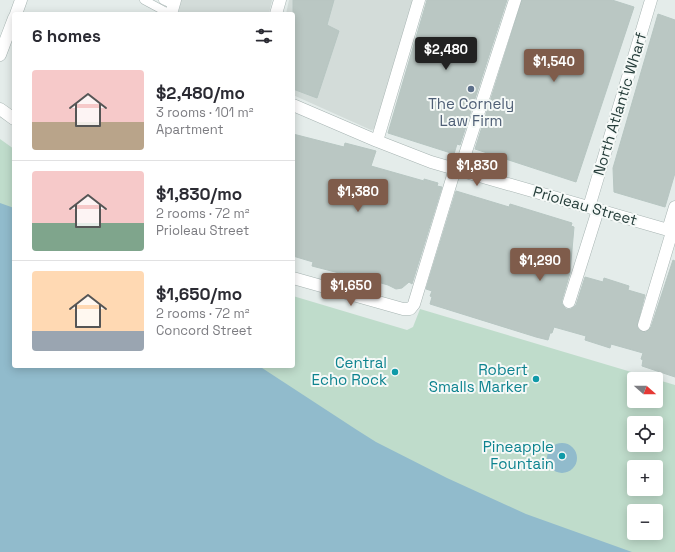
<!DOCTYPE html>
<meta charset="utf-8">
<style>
:root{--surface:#fff;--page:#f7f7f7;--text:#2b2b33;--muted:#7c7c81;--line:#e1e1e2;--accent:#7f5c4b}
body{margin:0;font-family:"Space Grotesk",sans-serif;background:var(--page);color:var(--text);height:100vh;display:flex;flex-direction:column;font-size:15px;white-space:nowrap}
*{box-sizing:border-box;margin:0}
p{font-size:13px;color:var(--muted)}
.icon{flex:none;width:22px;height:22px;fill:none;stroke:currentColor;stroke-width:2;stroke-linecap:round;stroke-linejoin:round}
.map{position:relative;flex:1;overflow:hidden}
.drawer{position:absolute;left:12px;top:12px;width:283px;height:356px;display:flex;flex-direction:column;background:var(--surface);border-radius:4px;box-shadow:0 2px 10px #0003}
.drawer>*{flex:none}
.needle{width:26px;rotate:111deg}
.fabs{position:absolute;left:627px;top:372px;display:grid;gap:8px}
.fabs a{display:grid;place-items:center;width:36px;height:36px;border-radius:4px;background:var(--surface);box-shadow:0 2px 10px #0003;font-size:20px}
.price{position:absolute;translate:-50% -34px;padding:0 9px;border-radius:4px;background:var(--accent);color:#fff;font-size:13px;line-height:26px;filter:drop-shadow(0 1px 2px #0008)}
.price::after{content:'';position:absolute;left:50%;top:24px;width:12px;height:9px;margin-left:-6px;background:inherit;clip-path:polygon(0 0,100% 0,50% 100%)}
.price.on{background:#222;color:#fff}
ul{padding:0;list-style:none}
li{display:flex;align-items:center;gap:12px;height:100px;padding:0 20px}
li+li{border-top:1px solid var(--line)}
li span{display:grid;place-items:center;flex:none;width:112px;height:80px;border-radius:4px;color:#555}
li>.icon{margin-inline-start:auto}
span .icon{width:48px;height:48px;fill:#fffc;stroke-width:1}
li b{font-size:17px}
h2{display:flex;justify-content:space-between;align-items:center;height:48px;padding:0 20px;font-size:17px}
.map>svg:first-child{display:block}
.built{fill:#d3dcd9}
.green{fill:#bfdccb;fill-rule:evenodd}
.water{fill:#91bbcc}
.building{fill:#bac7c3;stroke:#b7c6c2}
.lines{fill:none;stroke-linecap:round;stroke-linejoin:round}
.service-casing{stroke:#a7b4b2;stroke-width:9}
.pedestrian-casing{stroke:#a7b4b2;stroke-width:13}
.minor-casing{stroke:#a7b4b2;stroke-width:13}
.service{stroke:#fff;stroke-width:8}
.pedestrian{stroke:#fff;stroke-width:12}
.minor{stroke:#fff;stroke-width:12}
.service-dot{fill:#5c6f8a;stroke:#f5f9f7;stroke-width:1.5}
.culture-dot{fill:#0f9aa8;stroke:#f5f9f7;stroke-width:1.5}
.labels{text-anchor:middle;stroke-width:4;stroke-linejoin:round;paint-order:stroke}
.service-label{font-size:15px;fill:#4e5e75;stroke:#f5f9f7}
.street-label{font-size:15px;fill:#253d3a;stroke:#f5f9f7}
.culture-label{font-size:15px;fill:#0d838f;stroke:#f5f9f7;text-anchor:end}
</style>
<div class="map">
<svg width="675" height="552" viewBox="0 0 675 552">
<rect width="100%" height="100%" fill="#e4ecea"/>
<path class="built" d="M 181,0 L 272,0 L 269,14 L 178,14 Z
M 289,0 L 414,0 L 375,129 L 371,130 L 293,95 L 293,14 L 286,14 Z"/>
<path class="green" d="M 0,139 L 14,149 L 14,291 L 0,283 Z
M 293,296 L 407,330 L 413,327 L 420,309 L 675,385 L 675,552 L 424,552 L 101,366 L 293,366 ZM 634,379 L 656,379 L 656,401 L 634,401 ZM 634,423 L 656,423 L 656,445 L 634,445 ZM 634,467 L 656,467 L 656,489 L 634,489 ZM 634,511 L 656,511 L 656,533 L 634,533 Z"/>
<path class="water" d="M 0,203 L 14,208 L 14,366 L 259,366 L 357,430 L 376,442 L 447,478 L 526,514 L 632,552 L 0,552 Z
M547 458a15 15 0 1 1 30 0a15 15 0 1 1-30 0Z"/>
<path class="building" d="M 293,0 L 334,0 L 327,25 L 339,31 L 317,98 L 293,89 Z
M 427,0 L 507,0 L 460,145 L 457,144 L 454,154 L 388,133 Z
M 522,0 L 612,0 L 634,7 L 576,182 L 475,149 Z
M 658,14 L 675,20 L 675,173 L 665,207 L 614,192 L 613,168 Z
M 293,134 L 344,147 L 345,143 L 376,151 L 371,166 L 424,181 L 424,179 L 438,183 L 437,186 L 442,187 L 412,284 L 409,282 L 402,288 L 396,289 L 388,285 L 343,272 L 343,274 L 312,266 L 313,262 L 293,256 Z
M 456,191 L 509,207 L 510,204 L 572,223 L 571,226 L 574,227 L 570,273 L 562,300 L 562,304 L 566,309 L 571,309 L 576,305 L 585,277 L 603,282 L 604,278 L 629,286 L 628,290 L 645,295 L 637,326 L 639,330 L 646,332 L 651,327 L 673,260 L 675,261 L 675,377 L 642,366 L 643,360 L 641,359 L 643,353 L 611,344 L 610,348 L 585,340 L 586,336 L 554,327 L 552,333 L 550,333 L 548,340 L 536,337 L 430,304 L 432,297 L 430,296 L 432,291 L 426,289 Z"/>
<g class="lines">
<defs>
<path id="service" d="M 144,0 L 170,14
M 163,0 L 174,5"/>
<path id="pedestrian" d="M 569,302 L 598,210
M 644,325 L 672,232"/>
<path id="minor" d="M 16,14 L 21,0
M 171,14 L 175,0
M 276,14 L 280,0
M 0,55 L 14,18
M 293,105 L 377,141 L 431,162 L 675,232
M 0,109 L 14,119
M 377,141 L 419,0
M 460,170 L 515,0
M 589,207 L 651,0
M 668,230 L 675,207
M 293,278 L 403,309 L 410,309 L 414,304 L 455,169"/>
</defs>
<use href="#service" class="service-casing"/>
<use href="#pedestrian" class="pedestrian-casing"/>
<use href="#minor" class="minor-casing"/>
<use href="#service" class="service"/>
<use href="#pedestrian" class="pedestrian"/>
<use href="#minor" class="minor"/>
</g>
<circle class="service-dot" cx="471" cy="89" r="4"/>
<g class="culture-dot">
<circle cx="395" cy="372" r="4"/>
<circle cx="536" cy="379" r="4"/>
<circle cx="562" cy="456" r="4"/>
</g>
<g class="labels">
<g class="service-label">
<text x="471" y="109">The Cornely<tspan x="471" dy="17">Law Firm</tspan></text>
</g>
<g class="street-label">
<text transform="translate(620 104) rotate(-73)" y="5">North Atlantic Wharf</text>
<text transform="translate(585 206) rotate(16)" y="5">Prioleau Street</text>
</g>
<g class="culture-label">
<text x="387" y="368">Central<tspan x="387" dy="17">Echo Rock</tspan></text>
<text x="528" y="375">Robert<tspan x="528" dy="17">Smalls Marker</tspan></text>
<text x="554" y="452">Pineapple<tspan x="554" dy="17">Fountain</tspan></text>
</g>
</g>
</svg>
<div class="fabs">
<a><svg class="needle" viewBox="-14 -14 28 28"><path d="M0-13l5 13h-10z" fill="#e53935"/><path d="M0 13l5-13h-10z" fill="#7c7c81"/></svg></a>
<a><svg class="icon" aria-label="locate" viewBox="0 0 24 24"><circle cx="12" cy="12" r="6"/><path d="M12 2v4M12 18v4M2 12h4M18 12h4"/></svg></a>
<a>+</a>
<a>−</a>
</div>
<b class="price on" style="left:446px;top:71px">$2,480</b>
<b class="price" style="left:554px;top:83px">$1,540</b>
<b class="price" style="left:477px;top:187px">$1,830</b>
<b class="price" style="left:358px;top:213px">$1,380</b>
<b class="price" style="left:540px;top:282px">$1,290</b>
<b class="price" style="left:351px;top:307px">$1,650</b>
<section class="drawer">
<h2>6 homes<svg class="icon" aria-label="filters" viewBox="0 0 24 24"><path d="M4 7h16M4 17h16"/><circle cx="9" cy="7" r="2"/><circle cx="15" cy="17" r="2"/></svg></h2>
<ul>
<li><span style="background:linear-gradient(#f6c9c9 65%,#b9a48a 0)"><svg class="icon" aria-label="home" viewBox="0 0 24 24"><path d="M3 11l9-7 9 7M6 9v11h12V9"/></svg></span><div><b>$2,480/mo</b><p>3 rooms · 101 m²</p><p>Apartment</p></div></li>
<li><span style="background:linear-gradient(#f6c9c9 65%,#7fa58c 0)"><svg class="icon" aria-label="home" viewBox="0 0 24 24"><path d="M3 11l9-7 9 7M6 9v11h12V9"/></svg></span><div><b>$1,830/mo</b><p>2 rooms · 72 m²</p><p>Prioleau Street</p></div></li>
<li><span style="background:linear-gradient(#ffd9b3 75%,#9aa5b1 0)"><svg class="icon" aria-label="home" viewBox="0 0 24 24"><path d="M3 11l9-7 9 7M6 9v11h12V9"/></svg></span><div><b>$1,650/mo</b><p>2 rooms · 72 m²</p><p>Concord Street</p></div></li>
</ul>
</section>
</div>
